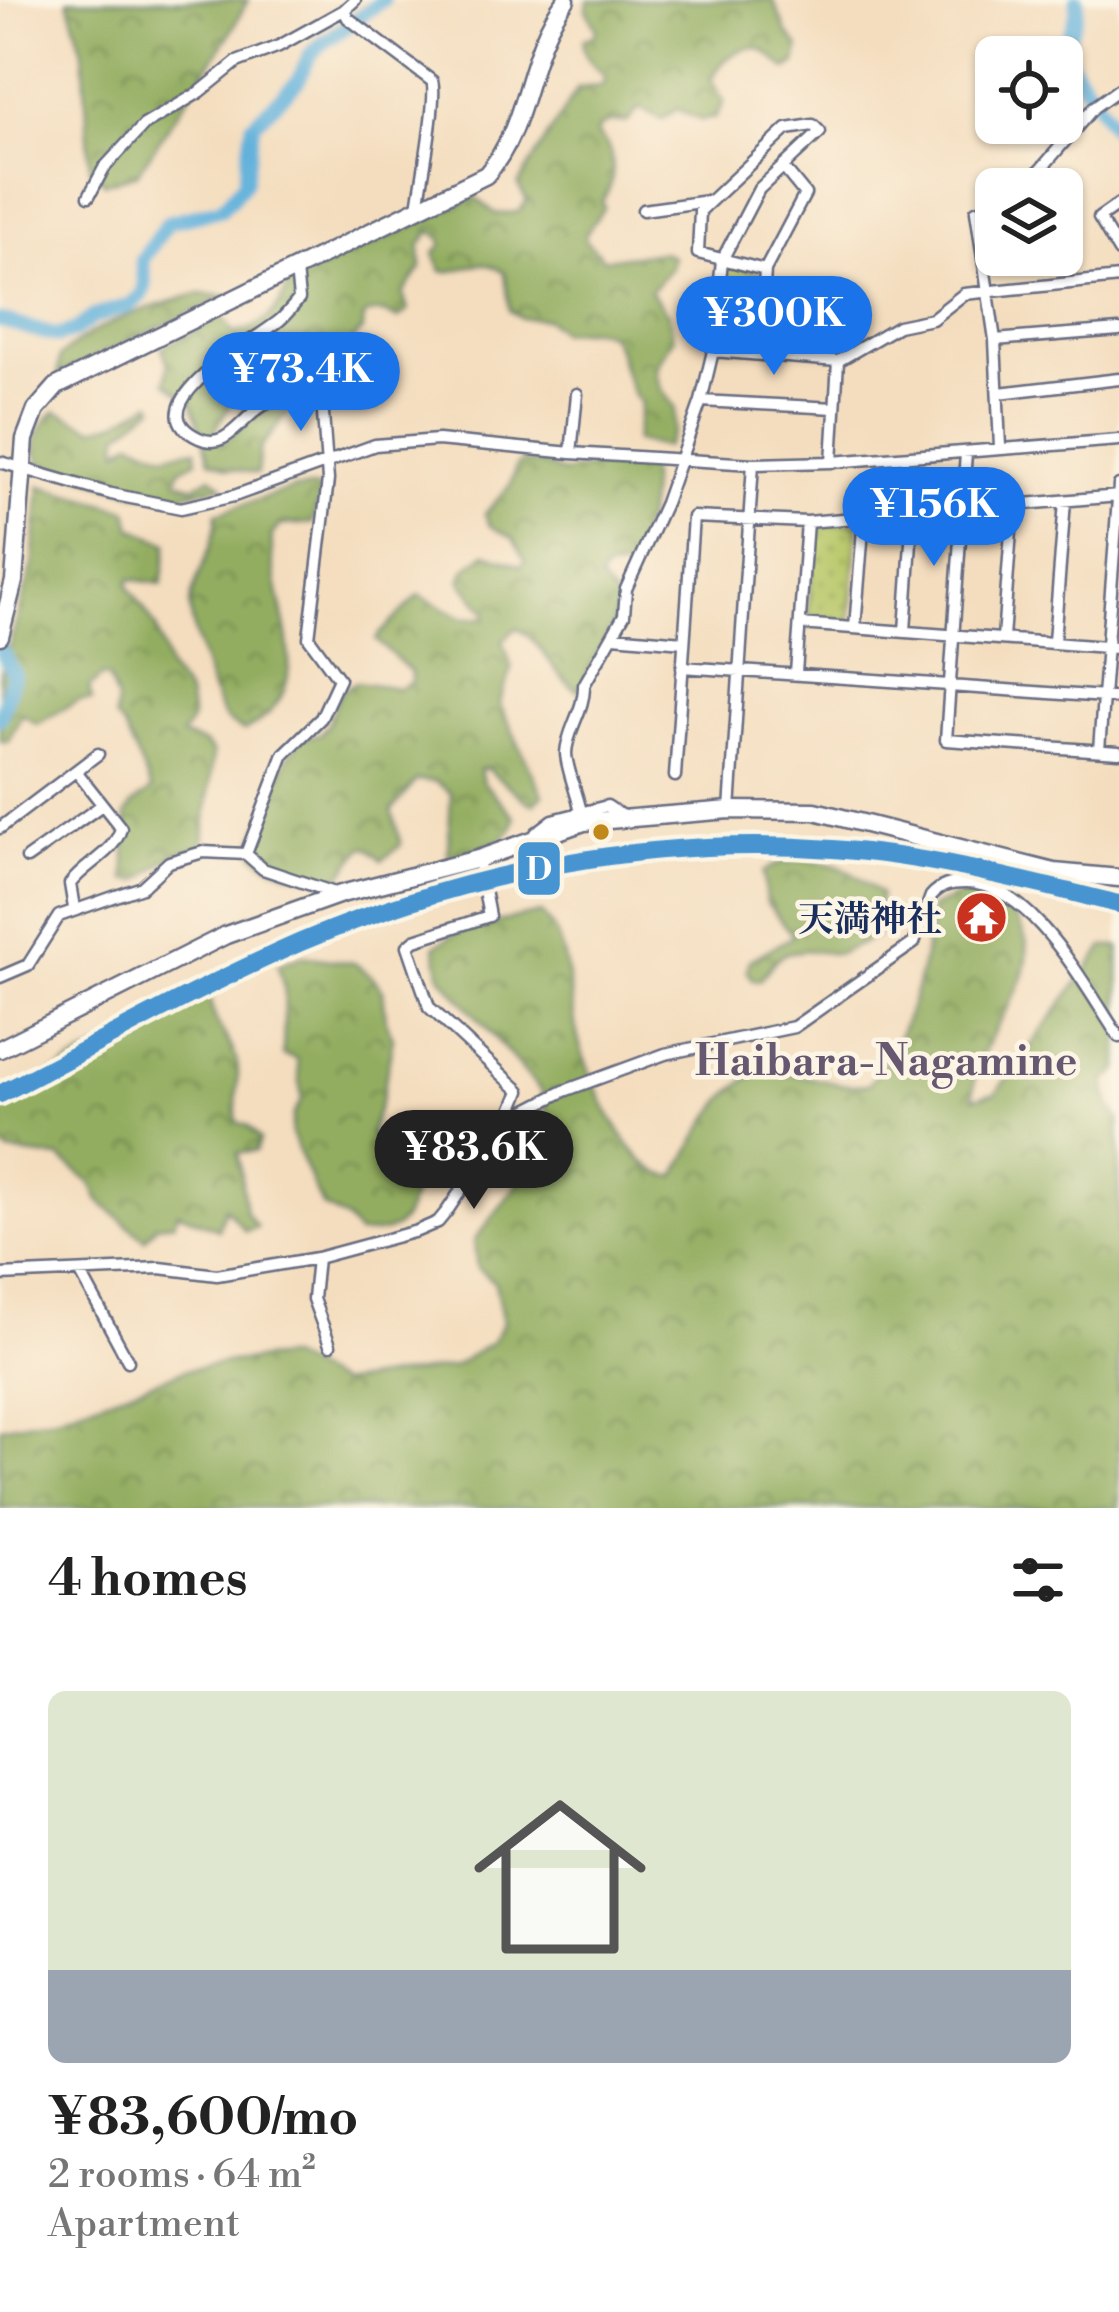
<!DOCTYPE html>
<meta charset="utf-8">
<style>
:root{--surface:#fff;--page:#f2f2f2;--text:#222;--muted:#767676;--line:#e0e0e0;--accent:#1a73e8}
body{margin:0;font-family:"Libre Bodoni","Noto Serif JP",serif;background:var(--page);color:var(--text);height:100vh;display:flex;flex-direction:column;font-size:45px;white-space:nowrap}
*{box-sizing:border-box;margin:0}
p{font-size:39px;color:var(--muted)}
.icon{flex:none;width:66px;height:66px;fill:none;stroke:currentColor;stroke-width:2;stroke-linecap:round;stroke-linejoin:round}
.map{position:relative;height:1508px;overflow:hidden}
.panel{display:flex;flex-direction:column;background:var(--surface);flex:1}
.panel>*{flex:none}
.buttons{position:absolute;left:975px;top:36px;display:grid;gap:24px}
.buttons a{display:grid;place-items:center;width:108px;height:108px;border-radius:18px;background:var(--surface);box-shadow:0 3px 9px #0004;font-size:60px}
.price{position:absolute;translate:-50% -102px;padding:0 27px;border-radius:42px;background:var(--accent);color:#fff;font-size:39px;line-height:78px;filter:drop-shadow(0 3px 6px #0008)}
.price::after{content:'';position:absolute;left:50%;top:72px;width:36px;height:27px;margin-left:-18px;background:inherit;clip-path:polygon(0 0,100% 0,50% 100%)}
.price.on{background:#222;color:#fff}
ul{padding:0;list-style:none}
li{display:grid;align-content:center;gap:24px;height:636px;padding:0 48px}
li+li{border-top:3px solid var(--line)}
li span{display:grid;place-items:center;height:372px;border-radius:18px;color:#555}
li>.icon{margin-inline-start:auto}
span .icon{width:216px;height:216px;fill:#fffc;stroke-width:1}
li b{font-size:51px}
h2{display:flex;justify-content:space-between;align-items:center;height:144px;padding:0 48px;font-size:51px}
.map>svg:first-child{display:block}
.forest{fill:url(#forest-crowns);stroke:#576e5f;stroke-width:3}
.park{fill:url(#park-dots);stroke:#6a7c65;stroke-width:3}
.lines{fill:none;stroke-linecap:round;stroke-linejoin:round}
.river{stroke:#60b1db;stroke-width:15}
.minor-casing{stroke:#676c80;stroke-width:15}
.highway-casing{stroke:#676c80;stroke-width:21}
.minor{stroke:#fff;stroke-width:10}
.highway{stroke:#fff;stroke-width:16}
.rail-1-casing{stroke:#fcf5e5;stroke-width:27}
.rail-1{stroke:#4694d1;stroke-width:18}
.bus-dot{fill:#c08818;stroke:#fcf5e5;stroke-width:4.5}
.labels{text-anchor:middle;stroke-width:9;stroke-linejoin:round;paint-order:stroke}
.poi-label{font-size:36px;font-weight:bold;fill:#1b2f5e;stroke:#fcf5e5;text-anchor:end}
.quarter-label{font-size:42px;font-weight:bold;fill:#665870;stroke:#fcf5e5}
.line-badge{stroke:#fcf5e5;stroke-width:4.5}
.badge-label{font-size:33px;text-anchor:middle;font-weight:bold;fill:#fff}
</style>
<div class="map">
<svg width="1119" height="1508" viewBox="0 0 1119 1508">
<defs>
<pattern id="forest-crowns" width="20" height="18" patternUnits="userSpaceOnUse" patternTransform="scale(3)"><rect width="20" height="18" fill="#93ad60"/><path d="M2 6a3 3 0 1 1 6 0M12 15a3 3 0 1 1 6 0" fill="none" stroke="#778d52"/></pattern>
<pattern id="park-dots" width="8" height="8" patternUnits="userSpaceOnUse" patternTransform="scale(3)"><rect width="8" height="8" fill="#bac96c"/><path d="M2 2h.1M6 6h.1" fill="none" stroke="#9fad60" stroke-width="1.8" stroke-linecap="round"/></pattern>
</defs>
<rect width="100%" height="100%" fill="#fcf5e5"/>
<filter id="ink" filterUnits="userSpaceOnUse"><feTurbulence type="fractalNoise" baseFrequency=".00833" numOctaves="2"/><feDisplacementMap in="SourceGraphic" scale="24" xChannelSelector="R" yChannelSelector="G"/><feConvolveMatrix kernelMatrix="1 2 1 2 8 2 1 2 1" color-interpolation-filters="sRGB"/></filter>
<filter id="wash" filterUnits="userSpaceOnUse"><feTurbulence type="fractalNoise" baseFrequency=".004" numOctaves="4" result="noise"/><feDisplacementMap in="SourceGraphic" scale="48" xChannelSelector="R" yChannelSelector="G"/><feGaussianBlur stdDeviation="2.7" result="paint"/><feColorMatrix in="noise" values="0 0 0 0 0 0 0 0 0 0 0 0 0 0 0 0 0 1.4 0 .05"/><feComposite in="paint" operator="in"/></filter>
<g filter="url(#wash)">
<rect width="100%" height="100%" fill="#f4ddbe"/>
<path class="forest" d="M 68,0 L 248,0 L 229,35 L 137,174 L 105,183 L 90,170 L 83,51 Z
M 588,0 L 773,0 L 787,33 L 799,47 L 796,64 L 786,69 C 779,64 769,53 761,49 C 740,42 719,63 711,80 L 724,102 L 715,118 L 700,120 L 677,109 L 662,119 L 639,108 L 628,122 L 609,122 L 598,129 L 598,135 C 618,152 616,182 602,201 L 604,207 L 585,235 L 586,241 L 604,259 L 662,252 L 673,256 L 671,268 L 650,291 L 669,315 L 674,338 C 651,368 651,379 675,407 L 674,431 L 665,447 L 635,441 L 641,403 C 620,385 624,334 599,330 C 588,328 572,332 560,332 L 546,319 L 521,318 L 510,311 L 505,273 C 474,252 470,274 442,271 L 434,254 L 442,245 L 441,238 L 431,231 L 420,245 L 421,268 L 403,294 L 408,311 L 398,318 C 386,314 374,307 364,317 L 363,329 L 351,342 L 351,348 L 366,366 L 366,384 L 341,382 C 330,376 328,368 319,361 C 299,343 261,358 241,369 L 235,387 L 237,393 L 213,434 L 222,445 L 246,424 L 242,410 L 260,397 L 288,408 L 287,414 L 260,449 L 257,474 L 227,468 L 210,460 L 192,403 L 166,382 L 168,364 L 162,347 L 223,318 L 233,333 C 264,329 279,311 289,283 L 475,197 L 496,214 L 518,212 L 527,201 L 518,185 L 578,88 L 601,86 L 605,81 L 604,75 C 593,64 581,56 584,39 L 595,35 L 597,29 L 587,10 Z
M 198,294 L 226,296 L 58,374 L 60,357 C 97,321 150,307 198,294 Z
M 152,402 L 155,406 L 120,433 L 119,450 L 132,441 L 165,454 L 196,449 L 197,460 L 180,469 L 177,480 L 194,487 L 211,476 L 223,486 L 166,497 L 134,492 L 40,463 C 30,445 40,424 56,411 L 94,428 L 115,423 Z
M 522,462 L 540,463 L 563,473 L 601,465 L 649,465 C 653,499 644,539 625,568 L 606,570 L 599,579 L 619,603 L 612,625 L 578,691 C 551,674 546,644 516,628 L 503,641 L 512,669 L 499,703 L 543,795 L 534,804 L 528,802 L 486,768 L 480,770 L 483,782 L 515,817 C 513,846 472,850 448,857 L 451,793 L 436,782 L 417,780 L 392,810 L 401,845 L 382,860 L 368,847 L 362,848 L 339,878 C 306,877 282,876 255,855 L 253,843 L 288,757 L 302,738 L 320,734 L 328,724 L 340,692 L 356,682 L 399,688 L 411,683 L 411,672 L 376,640 L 379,635 L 419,595 L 463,618 L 486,618 L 486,612 L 461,581 L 466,569 L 486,553 L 521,566 L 525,561 L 513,538 L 490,526 L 485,514 L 511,484 L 516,466 Z
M 40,486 L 128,510 L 132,528 L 168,543 L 162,584 L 130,579 L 128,585 L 156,627 L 169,670 L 188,695 L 192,719 L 182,736 L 205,744 L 213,753 L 203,847 L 176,853 L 139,881 L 126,880 L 126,815 L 132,805 L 152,790 L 124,728 L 115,718 L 117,700 L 108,677 L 102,676 L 89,688 L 92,700 L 79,700 L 37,724 L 22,714 L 8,741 L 0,741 L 0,677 L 33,566 Z
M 318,488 L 321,494 L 312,523 L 281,525 L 272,534 C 266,602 330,686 244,731 C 236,727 226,721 222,714 C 214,702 188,615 190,604 C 196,572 216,547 217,513 L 292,489 Z
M 800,860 C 839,863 850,869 880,894 L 877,936 L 838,954 L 805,950 L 786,953 L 775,960 L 760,980 L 754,980 L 747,971 L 750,960 L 793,936 L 766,902 L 763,872 L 780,863 Z
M 970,891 L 1011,910 C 1016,920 1026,934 1027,945 C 1032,997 972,1038 973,1098 L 996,1093 L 1104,947 L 1119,947 L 1119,1070 L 1105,1082 L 1110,1106 L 1119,1119 L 1119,1508 L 0,1508 L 0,1427 L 54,1417 L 186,1370 L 232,1362 L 286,1357 L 339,1384 L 452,1367 L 491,1343 L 503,1323 L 495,1283 L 477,1268 L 474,1241 L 542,1152 L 550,1129 L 541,1091 L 441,976 L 435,946 L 463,929 L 541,913 C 546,920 554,928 557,936 C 570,967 570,1006 578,1038 C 587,1074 633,1181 676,1176 C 694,1145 721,1086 758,1074 C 767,1072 785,1074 795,1075 C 826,1079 837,1088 869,1084 C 908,1036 925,969 931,908 Z
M 301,956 L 354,963 L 372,976 L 383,990 L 386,1021 L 393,1038 L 382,1098 L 370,1134 L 383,1146 L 406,1135 C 419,1145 437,1145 447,1157 L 442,1167 L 414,1183 C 406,1223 403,1233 358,1234 L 345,1219 L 322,1206 L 291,1134 L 293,1116 L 302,1099 L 297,1059 L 283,1055 L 285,992 L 278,965 Z
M 204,997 L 210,998 C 213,1027 231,1037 237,1062 C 241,1081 233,1102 237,1122 L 248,1126 L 260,1140 L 256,1151 L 238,1153 L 246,1213 L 257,1227 L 245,1231 L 225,1207 L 218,1229 L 178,1212 L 174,1223 L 156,1225 L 145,1239 L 99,1201 L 91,1183 L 60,1158 L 9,1152 L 0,1145 L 0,1105 L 75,1061 Z"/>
<path class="park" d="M 727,265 L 761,273 L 758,313 L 722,308 Z
M 858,522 L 850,622 L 808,616 L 816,527 Z"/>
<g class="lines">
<path class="river" d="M 1077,0 C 1080,21 1063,36 1066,57 L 1119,135
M 0,320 L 57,336 L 74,331 L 93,317 L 130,305 L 142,295 L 145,286 L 142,260 L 168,222 L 221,209 L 231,199 L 245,182 L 253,124 L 298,81 L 310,55 L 319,46 L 383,0
M 0,649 L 14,674 L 0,718"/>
</g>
</g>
<g filter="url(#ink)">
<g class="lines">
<defs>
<path id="minor" d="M 355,0 L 344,10 L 348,18 L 432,81 C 438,95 421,185 418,207
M 1024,189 L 1094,107 L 1119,89
M 89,196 L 104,168 L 144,125 L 200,92 L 237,62 L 279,46 L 344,10
M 996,204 L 976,211 L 995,340 L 1000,447
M 1119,204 L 1099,218 L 1119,252
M 643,210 L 708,201
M 995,340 L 1119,330
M 713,351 L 838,361 L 898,326 L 932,319 L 964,294 L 1119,278
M 760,353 L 765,270 L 805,194 L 783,167
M 999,393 L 1119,379
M 701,401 L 835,408
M 571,453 L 577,394
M 966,453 L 946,740 L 1119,752
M 0,462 L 111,494 L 181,508 L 234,496 L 375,445 L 438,440 L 571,453 L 753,464 L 832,462 L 1119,440
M 832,462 L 838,361
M 800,624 L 1119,648
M 855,628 L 864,517
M 905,631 L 913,512
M 613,636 L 684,642
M 1003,638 L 1013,504
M 1054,641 L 1065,501
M 682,667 L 949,685
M 796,673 L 807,522
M 949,686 L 1119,698
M 1099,750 L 1119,485
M 675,776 L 693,517 L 807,522 L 1119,496
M 730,810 L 753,464
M 581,812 C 578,796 566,767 566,753 C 567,730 585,709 584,685 L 624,615 L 626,589 L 665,503 L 701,401 L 713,351 L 722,260 L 759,189 L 820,132 L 813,125 L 787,129 L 700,211 L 698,253 L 765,270
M 0,828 L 98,754
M 536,833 L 553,820 L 607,806 L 622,816
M 246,854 L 284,754 L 321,718 L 339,679 L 309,638 L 328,480 L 322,401 C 304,400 285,396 268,403 C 243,413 229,452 199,438 C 129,406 259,339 280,320 C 287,314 293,306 299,299 L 296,270
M 27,858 L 102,805
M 74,908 L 70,884 C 85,863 115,853 121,828 L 76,771
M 0,977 L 28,965 L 59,916 L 142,887 L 169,862 L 203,852 L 246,854 L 263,869 L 338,894
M 508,1120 L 564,1091 L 665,1054 L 794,1027 L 914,943 L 931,896 C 941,885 950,883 965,883 C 1031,882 1085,987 1119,1037
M 317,1258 L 313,1299 L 330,1345
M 80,1272 L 128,1361
M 0,1275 L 160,1268 L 217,1275 L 317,1258 L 417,1231 L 438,1222 L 447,1211 L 508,1120 L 520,1091 L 429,1007 L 408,946 L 415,940 L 489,916 L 478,859"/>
<path id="highway" d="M 0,636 L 14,581 L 25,439 L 36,410 L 57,386 L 486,175 C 530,126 525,52 566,0
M 0,1049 L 226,935 L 341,894 L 478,859 L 584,822 L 730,810 L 815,811 L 1054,872 L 1119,878"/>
</defs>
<use href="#minor" class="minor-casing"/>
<use href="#highway" class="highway-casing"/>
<use href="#minor" class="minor"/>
<use href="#highway" class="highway"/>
<defs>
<path id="rail-1" d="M 0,1094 C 100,1043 198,987 301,942 C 468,871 651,835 833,849 C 931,856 1025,881 1119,904"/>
</defs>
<use href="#rail-1" class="rail-1-casing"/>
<use href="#rail-1" class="rail-1"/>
</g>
</g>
<defs>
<symbol id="temple-disc" viewBox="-11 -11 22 22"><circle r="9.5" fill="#c8321e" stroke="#fcf5e5"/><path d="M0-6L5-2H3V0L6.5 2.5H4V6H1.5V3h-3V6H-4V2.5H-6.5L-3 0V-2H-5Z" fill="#fff"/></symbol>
</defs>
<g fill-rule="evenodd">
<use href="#temple-disc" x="952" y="888" width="59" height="59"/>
</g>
<circle class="bus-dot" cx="601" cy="832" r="10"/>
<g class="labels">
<g class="poi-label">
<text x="942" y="931">天満神社</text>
</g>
<g class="quarter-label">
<text x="886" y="1075">Haibara-Nagamine</text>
</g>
</g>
<rect class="line-badge" x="516" y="840" width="46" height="57" rx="12" fill="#4694d1"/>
<g class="badge-label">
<text x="539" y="880">D</text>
</g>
</svg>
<div class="buttons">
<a><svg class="icon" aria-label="locate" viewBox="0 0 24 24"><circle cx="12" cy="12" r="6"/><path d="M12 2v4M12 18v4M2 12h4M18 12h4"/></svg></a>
<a><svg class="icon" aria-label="layers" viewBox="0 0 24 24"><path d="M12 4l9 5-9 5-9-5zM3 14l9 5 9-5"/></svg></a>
</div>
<b class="price" style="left:774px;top:378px">¥300K</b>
<b class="price" style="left:301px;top:434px">¥73.4K</b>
<b class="price" style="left:934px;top:569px">¥156K</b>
<b class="price on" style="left:474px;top:1212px">¥83.6K</b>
</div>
<section class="panel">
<h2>4 homes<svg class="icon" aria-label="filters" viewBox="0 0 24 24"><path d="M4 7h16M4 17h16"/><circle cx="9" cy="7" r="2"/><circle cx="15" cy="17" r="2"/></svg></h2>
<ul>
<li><span style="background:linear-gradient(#dfe7d0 75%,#9aa5b1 0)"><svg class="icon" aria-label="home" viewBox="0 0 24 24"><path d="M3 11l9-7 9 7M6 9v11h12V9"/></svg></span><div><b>¥83,600/mo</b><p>2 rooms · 64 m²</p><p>Apartment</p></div></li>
</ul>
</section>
